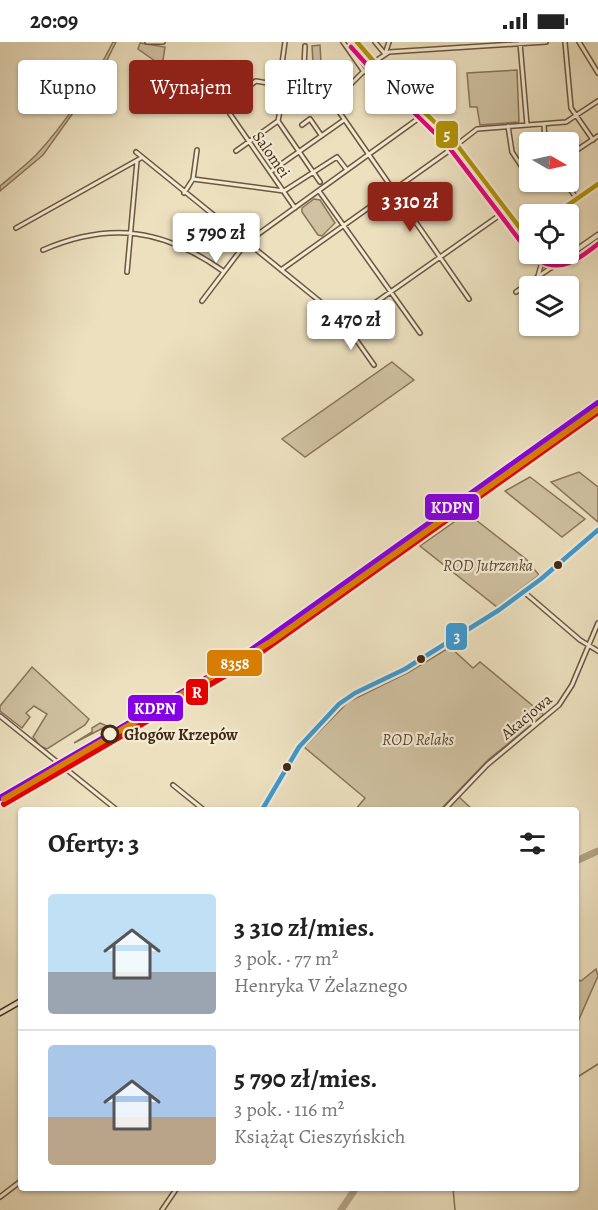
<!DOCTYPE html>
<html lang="pl">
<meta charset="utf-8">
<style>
:root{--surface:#fff;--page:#f2f2f2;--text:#222;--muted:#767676;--line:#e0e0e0;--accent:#8f2418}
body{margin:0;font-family:Alegreya,serif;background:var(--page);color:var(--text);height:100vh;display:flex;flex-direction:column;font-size:22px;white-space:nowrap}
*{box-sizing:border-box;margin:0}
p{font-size:20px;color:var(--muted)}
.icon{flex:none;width:33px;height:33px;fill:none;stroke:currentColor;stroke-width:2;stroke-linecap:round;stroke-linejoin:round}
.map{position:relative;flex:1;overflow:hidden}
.details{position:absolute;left:18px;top:765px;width:561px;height:384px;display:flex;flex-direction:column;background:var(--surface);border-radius:6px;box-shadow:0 2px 4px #0004}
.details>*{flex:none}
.banner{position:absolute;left:18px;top:18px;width:562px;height:54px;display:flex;gap:12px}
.needle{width:39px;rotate:99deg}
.tools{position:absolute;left:519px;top:90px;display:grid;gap:12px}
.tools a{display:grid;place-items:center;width:60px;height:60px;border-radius:6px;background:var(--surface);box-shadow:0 2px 4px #0004;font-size:30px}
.price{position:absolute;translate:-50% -51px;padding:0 14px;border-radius:6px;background:#fff;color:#222;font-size:20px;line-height:39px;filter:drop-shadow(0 2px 3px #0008)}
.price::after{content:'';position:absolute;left:50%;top:36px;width:18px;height:14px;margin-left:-9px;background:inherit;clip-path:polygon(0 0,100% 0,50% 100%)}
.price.active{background:var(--accent);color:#fff}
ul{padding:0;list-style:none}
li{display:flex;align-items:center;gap:18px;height:150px;padding:0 30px}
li+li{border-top:2px solid var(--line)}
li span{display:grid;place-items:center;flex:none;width:168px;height:120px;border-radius:6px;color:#555}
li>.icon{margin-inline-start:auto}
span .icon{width:72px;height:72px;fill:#fffc;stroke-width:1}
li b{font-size:26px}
h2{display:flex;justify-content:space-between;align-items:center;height:72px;padding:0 30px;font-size:26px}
.chip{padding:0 21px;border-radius:6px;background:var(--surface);box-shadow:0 2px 4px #0004;font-size:21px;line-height:54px}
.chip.active{background:var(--accent);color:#fff}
.status{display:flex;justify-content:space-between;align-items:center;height:42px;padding:0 30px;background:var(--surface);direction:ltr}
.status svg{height:16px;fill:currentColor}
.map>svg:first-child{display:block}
.green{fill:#cfc1a1;stroke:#887559;stroke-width:1.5}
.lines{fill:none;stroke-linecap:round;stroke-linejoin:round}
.stream{stroke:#857256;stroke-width:1.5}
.river{stroke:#b2a284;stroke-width:7}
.minor-casing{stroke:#6c573c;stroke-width:6}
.tertiary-casing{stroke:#6c573c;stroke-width:7}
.secondary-casing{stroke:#422911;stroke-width:7}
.minor{stroke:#f3ebd5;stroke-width:3}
.tertiary{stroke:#f3ebd5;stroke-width:4}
.secondary{stroke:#f3ebd5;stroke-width:4}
.bus-1-casing{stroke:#f3ebd5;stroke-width:9}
.bus-2-casing{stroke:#f3ebd5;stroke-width:9}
.bus-3-casing{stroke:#f3ebd5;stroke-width:9}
.bus-1{stroke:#3c9ad2;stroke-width:4.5}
.bus-2{stroke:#af9107;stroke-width:4.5}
.bus-3{stroke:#e5017a;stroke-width:4.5}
.rail-1-casing{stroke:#f3ebd5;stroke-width:10}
.rail-2-casing{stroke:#f3ebd5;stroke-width:10}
.rail-3-casing{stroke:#f3ebd5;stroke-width:10}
.rail-1{stroke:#8500e5;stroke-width:6}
.rail-2{stroke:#e50000;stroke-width:6}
.rail-3{stroke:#d97f03;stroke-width:6}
.bus-dot{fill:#422911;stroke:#f3ebd5;stroke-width:2}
.stop-dot{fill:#f3ebd5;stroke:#422911;stroke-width:3}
.labels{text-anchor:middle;stroke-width:4.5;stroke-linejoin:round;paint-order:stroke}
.street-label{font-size:16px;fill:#422911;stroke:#f3ebd5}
.park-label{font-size:16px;font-style:italic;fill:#5e472e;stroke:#f3ebd5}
.stop-label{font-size:16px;font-weight:bold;fill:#422911;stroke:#f3ebd5;text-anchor:start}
.line-badge{stroke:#f3ebd5;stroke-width:2}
.badge-label{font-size:16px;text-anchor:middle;font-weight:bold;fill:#fff}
</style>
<div class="status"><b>20:09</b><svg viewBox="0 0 49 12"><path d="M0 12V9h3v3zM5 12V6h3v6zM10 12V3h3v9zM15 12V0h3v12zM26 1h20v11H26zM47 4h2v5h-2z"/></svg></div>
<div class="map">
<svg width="598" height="1168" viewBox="0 0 598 1168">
<rect width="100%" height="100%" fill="#ece0bf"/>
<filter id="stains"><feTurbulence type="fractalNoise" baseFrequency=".00333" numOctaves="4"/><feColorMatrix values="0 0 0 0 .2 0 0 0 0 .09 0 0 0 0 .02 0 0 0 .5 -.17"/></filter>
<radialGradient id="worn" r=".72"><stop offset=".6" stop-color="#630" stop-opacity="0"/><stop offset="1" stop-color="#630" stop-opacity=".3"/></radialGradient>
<path class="green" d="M 113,0 L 116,0 L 98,36 L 43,113 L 0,149 L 0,144 C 12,134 25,124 36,113 C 65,82 94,38 113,0 Z
M 140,1 L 165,5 L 162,24 L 138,7 Z
M 320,3 L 321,21 L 313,21 L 312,4 Z
M 517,28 L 519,80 L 480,83 L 477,65 L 470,65 L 467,31 Z
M 314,157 L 320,158 L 335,181 L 322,194 L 318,193 L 302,170 L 302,166 Z
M 392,320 L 414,338 L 305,415 L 282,397 Z
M 579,430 L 598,445 L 598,480 L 551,440 Z
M 530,435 L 585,477 L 562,495 L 505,449 Z
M 467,471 L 526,517 L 539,533 L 497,565 L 420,504 Z
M 450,605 L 473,626 L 480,620 L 544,673 L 489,717 L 440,768 L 355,768 L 365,756 L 304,705 L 348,660 L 409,630 Z
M 32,625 L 89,677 L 85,683 L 47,707 L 40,704 L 33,695 L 47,672 L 34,664 L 26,671 L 30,675 L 22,686 L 0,669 L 0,664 Z
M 100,681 L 107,684 L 74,701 L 92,690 L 92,686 Z
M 459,755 L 473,768 L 446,768 Z
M 596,927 L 598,934 L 576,984 L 576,937 L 581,939 Z"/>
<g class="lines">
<path class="stream" d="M 576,1036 L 598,1022
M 453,1146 L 455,1168"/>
<path class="river" d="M 576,819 L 598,809
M 341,1168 L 356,1146"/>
<defs>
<path id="minor" d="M 147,0 L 163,0
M 285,0 L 279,43 L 317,49 L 332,61 L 371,22 L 389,10 L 546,0
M 343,0 L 364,30
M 375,0 L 385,12
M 565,0 L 571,66 L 593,98
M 579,0 L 598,31
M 520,1 L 527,83
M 305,4 L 304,25 L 327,30 L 328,48 L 325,53
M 385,12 L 389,0
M 333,61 L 469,257
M 230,72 L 295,166
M 278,79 L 320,140
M 544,82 L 545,100
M 302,83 L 310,77 L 321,93
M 508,84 L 512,110 L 530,137
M 197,108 L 193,137 L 284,149 L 337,115 L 347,128
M 236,109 L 278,79 L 281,64 L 279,43 L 256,39 L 252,42 L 250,36
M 136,110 L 333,270 L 345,282 L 374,323
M 568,114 L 598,94
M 270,130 L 344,78
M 531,140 L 533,140
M 565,140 L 577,157
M 319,149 L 420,291
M 184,151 L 193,137
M 555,172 L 598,142
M 16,186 L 141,116
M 43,208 C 110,179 164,187 223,229
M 281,228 L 450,108 L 477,87 L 566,80 L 598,59
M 127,230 L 137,119
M 538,234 L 542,220
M 516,250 L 552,225
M 202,259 L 246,201 L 426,71
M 345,282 L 507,168
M 524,550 L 580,598 L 598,609
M 0,674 L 117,768
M 173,743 L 204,768
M 444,768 L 487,723 L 559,663 L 572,643 L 598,581
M 0,1155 L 21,1139
M 162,1168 L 177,1146"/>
<path id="tertiary" d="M 357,0 L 382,29 L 454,99 L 530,199
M 537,212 L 544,222 L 552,225
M 543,212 L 551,217 L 561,217
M 552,225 L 598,193"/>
<path id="secondary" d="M 262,768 L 299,705 L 339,662 L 355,651 L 405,627 L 499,568 L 541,537 L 598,488
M 0,971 L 21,959"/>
</defs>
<use href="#minor" class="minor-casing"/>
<use href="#tertiary" class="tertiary-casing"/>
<use href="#secondary" class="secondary-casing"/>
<use href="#minor" class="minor"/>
<use href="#tertiary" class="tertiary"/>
<use href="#secondary" class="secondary"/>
<defs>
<path id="bus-1" d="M 262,768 L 299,705 L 339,662 L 355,651 L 405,627 L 499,568 L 541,537 L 598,488"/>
<path id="bus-2" d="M 357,0 L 382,29 L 454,99 L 526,194
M 555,172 L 598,142"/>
<path id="bus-3" d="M 351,5 L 377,34 L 448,104 L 524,204
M 539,218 C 561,232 580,216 598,202"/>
</defs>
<use href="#bus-1" class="bus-1-casing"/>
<use href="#bus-2" class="bus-2-casing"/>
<use href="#bus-3" class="bus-3-casing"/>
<use href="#bus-1" class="bus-1"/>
<use href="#bus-2" class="bus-2"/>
<use href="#bus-3" class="bus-3"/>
<defs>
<path id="rail-1" d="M 0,756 L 236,619 L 598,361"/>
<path id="rail-2" d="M 4,762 L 240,625 L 598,370"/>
<path id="rail-3" d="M 4,757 L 272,599 L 598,367"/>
</defs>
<use href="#rail-1" class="rail-1-casing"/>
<use href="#rail-2" class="rail-2-casing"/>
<use href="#rail-3" class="rail-3-casing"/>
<use href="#rail-1" class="rail-1"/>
<use href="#rail-2" class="rail-2"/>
<use href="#rail-3" class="rail-3"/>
</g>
<g class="bus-dot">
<circle cx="558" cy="523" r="5"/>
<circle cx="421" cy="617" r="5"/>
<circle cx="287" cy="725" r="5"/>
</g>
<circle class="stop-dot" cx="110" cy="692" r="8"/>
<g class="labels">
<g class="street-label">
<text transform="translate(272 112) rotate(55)" y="6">Salomei</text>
<text transform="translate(526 674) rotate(-40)" y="6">Akacjowa</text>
</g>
<g class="park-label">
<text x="488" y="529">ROD Jutrzenka</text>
<text x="418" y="703">ROD Relaks</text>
</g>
<g class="stop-label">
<text x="124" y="698">Głogów Krzepów</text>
</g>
</g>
<g class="line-badge">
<rect x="435" y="78" width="24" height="29" rx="6" fill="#af9107"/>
<rect x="424" y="451" width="56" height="28" rx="6" fill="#8500e5"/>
<rect x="445" y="580" width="23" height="29" rx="6" fill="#3c9ad2"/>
<rect x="206" y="607" width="57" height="28" rx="6" fill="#d97f03"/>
<rect x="185" y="636" width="24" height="28" rx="6" fill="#e50000"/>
<rect x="127" y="652" width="57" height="28" rx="6" fill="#8500e5"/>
</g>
<g class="badge-label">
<text x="447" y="98">5</text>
<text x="452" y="471">KDPN</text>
<text x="457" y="600">3</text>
<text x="235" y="627">8358</text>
<text x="197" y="656">R</text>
<text x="155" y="672">KDPN</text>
</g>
<rect width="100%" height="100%" filter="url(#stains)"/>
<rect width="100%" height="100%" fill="url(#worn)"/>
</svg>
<div class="tools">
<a><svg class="needle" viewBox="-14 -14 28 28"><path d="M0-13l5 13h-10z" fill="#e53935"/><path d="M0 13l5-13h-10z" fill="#767676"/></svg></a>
<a><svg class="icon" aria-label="locate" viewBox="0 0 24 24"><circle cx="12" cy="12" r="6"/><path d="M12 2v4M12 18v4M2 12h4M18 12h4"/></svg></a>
<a><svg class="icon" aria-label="layers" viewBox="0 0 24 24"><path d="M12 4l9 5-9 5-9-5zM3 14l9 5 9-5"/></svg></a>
</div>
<b class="price active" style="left:410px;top:191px">3 310 zł</b>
<b class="price" style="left:216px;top:222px">5 790 zł</b>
<b class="price" style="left:351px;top:309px">2 470 zł</b>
<div class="banner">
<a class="chip">Kupno</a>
<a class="chip active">Wynajem</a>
<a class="chip">Filtry</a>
<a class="chip">Nowe</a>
</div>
<section class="details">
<h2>Oferty: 3<svg class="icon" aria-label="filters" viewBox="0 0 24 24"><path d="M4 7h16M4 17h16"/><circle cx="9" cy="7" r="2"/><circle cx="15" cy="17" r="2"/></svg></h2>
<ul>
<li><span style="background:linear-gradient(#bfe0f5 65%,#9aa5b1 0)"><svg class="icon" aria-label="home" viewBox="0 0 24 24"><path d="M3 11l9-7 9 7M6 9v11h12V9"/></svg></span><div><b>3 310 zł/mies.</b><p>3 pok. · 77 m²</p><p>Henryka V Żelaznego</p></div></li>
<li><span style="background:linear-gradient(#a9c7e8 60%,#b9a48a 0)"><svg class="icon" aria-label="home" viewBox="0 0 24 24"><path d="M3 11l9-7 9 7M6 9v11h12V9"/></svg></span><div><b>5 790 zł/mies.</b><p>3 pok. · 116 m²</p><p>Książąt Cieszyńskich</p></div></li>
</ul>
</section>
</div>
